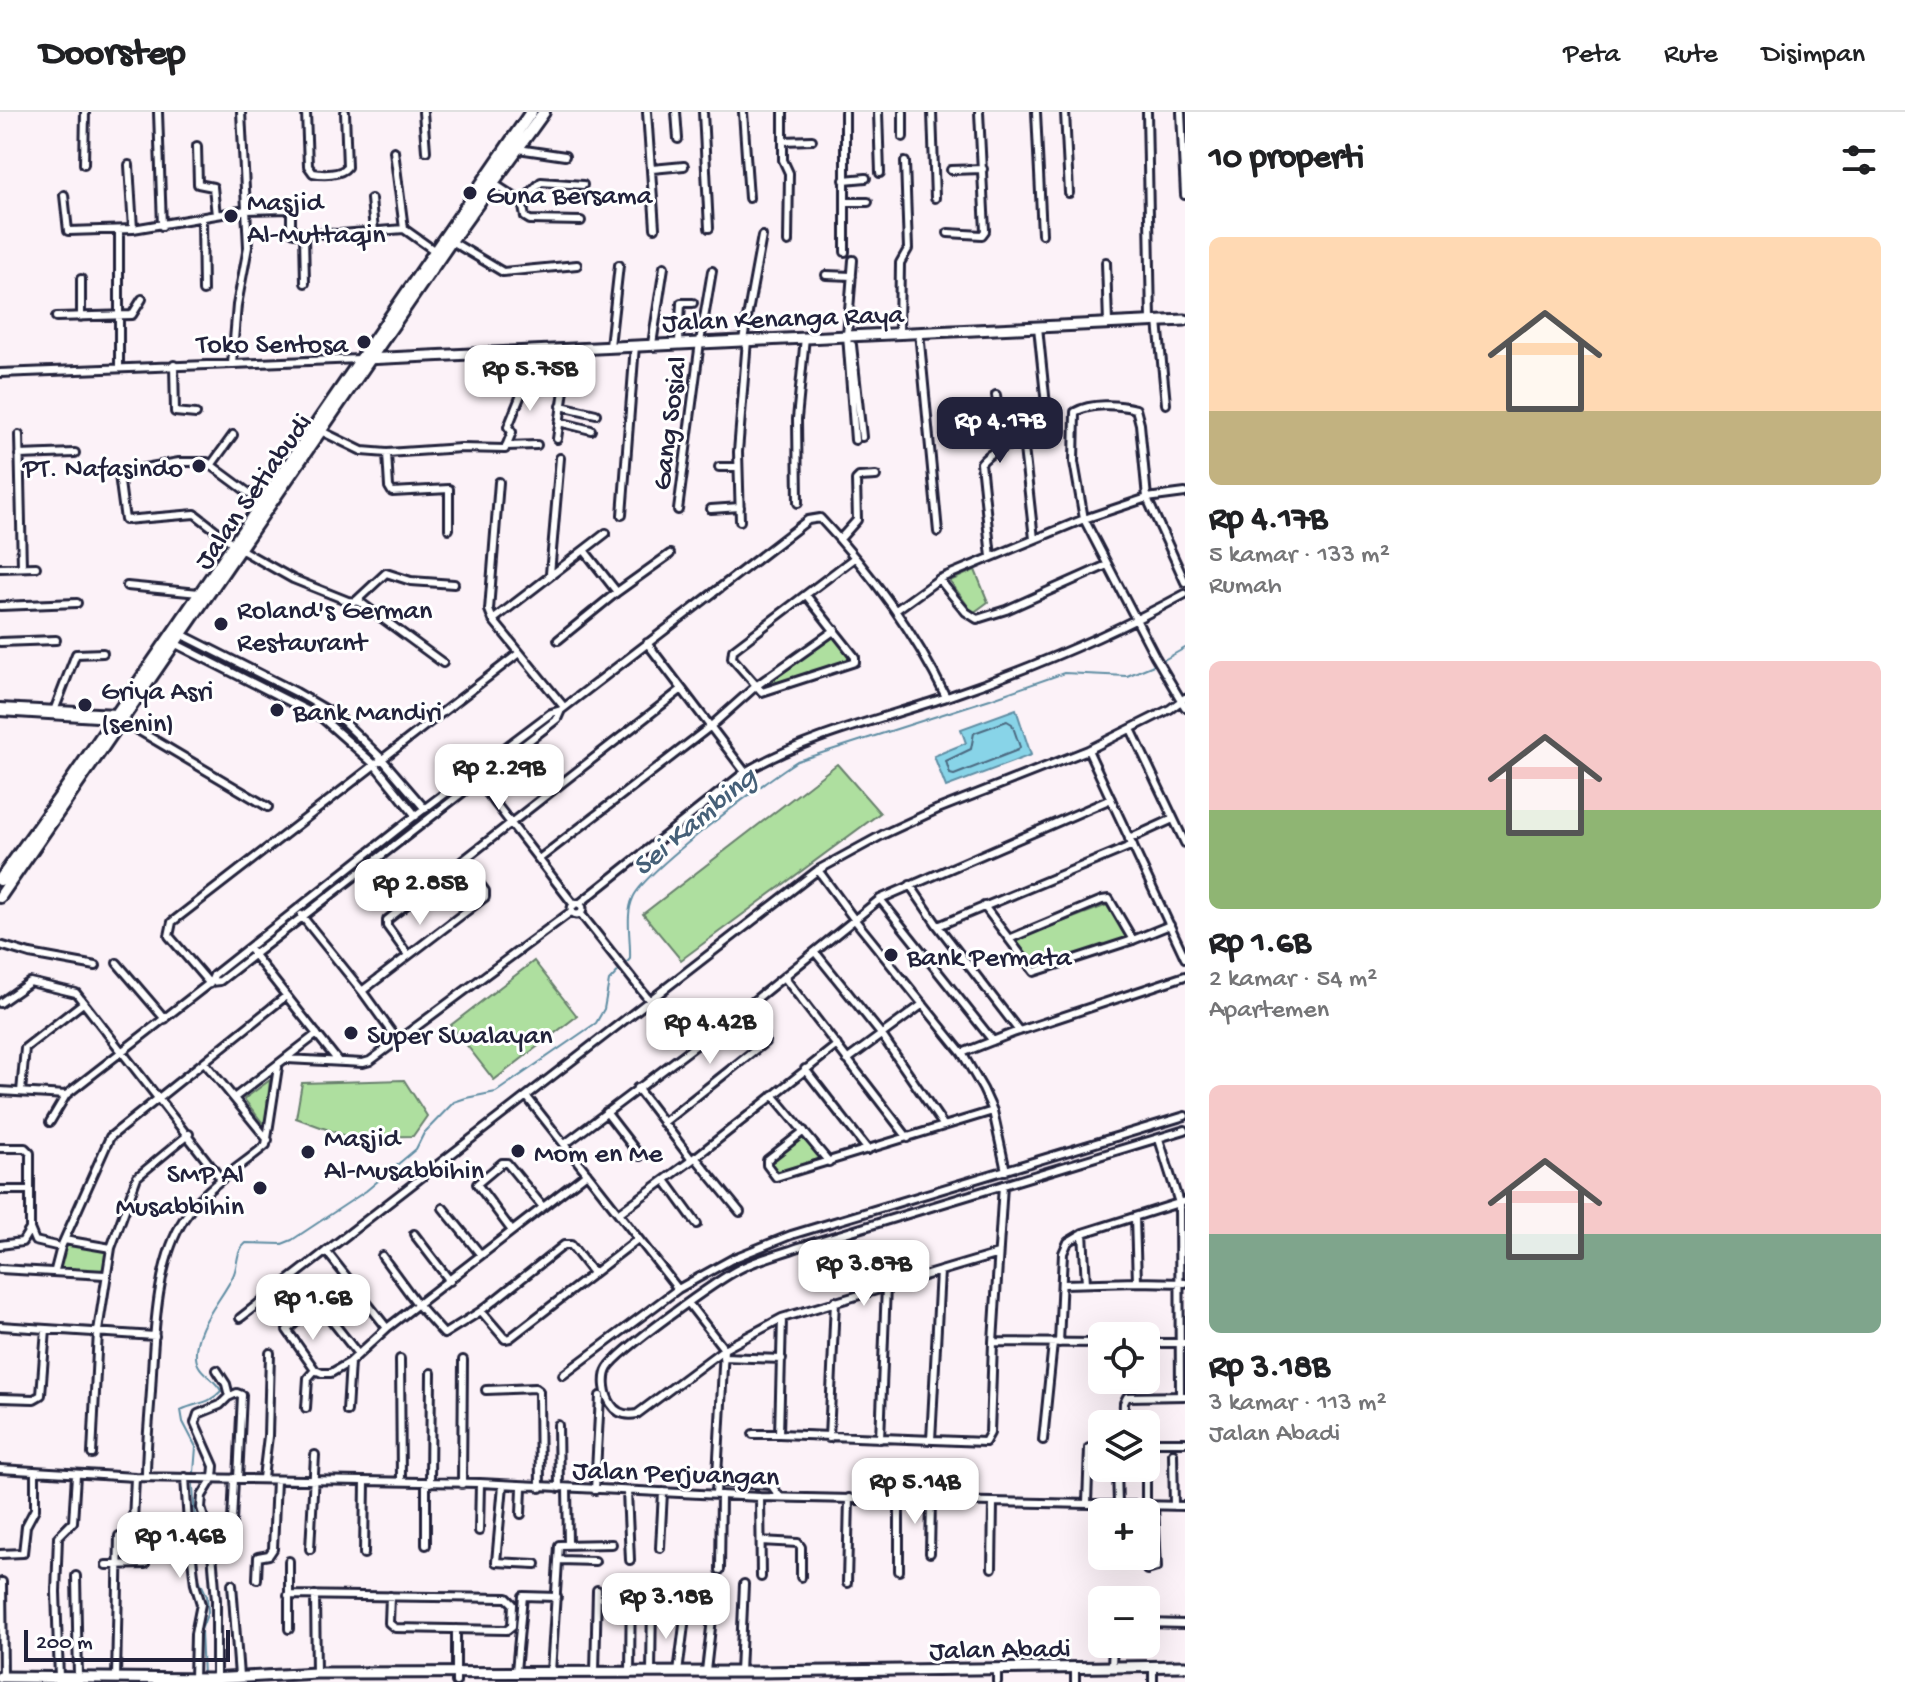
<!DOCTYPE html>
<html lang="id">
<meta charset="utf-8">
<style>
:root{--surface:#fff;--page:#f6f6f6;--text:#202124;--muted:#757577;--line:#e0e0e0;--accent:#22223b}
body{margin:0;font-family:"Gochi Hand",sans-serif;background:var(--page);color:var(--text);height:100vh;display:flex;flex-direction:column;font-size:30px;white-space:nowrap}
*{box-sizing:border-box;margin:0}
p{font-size:26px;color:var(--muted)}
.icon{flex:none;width:44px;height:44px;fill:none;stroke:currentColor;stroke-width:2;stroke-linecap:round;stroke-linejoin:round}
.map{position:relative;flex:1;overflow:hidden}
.sheet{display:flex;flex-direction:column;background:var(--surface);width:720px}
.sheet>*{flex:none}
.buttons{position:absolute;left:1088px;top:1210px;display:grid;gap:16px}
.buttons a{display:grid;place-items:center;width:72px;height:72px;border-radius:12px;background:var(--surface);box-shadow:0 8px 32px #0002;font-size:40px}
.scale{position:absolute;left:24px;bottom:20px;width:206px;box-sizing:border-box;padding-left:8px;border:4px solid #22223b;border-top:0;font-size:22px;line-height:28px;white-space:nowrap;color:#22223b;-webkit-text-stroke:6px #fff;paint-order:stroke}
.price{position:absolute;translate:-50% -68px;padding:0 18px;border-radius:16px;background:#fff;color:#222;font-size:26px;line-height:52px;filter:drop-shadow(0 2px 4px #0008)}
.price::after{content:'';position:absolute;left:50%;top:48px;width:24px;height:18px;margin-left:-12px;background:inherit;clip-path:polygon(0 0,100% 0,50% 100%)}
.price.active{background:var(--accent);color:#fff}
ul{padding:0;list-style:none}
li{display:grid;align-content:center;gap:16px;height:424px;padding:0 24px}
li span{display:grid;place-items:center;height:248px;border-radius:12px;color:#555}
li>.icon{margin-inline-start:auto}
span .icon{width:144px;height:144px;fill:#fffc;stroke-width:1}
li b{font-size:34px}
h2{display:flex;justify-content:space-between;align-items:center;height:96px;padding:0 24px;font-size:34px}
header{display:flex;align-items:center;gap:48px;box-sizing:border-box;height:112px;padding:0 40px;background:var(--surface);border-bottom:2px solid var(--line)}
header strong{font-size:38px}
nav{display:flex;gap:44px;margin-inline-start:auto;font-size:28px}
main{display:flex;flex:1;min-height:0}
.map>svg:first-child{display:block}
.green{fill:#aedf9f;stroke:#68806d;stroke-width:2}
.water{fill:#88d4e8;stroke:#5f8da3;stroke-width:2}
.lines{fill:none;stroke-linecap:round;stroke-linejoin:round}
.shore{stroke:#4b6980;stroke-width:2}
.stream{stroke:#5f8da3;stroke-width:2}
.street-casing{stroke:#22223b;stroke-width:12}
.secondary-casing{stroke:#22223b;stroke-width:15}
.primary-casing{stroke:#22223b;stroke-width:16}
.street{stroke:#fff;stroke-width:6}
.secondary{stroke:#fff;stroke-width:9}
.primary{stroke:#fff;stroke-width:10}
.poi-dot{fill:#22223b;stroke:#fff;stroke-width:3}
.labels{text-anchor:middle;stroke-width:6;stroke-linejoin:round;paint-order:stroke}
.poi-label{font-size:28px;fill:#22223b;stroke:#fff;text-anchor:start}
.street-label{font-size:28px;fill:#22223b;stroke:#fff}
.water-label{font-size:30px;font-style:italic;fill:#466078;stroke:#fff}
</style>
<header>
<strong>Doorstep</strong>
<nav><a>Peta</a><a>Rute</a><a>Disimpan</a></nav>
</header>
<main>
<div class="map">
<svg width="1185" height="1570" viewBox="0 0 1185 1570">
<rect width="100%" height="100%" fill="#fcf2f8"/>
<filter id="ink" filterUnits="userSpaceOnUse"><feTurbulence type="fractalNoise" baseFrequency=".0125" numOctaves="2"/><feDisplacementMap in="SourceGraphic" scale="16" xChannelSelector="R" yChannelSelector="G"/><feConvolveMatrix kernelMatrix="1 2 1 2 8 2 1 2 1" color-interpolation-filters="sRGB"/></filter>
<g filter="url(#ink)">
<path class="green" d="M 975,458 L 988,490 L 973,501 L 950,469 Z
M 834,520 L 855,549 L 761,579 L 757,574 Z
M 837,652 L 880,701 L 681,848 L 643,802 Z
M 1110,792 L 1130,827 L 1039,859 L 1014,828 Z
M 534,849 L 577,904 L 494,968 L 451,913 Z
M 270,968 L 265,1014 L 244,987 Z
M 404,968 L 427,1004 L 413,1024 L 348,1025 L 296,1006 L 302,971 Z
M 803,1020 L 829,1050 L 780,1064 L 768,1049 Z
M 64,1130 L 109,1136 L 105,1161 L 59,1157 Z"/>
<path class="water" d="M 1016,597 L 1031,643 L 946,675 L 934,644 L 966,631 L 961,617 Z"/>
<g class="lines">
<path class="shore" d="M 1007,609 L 1012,612 L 1020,635 L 1018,638 L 954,663 L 950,662 L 946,649 L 971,637 L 974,621 Z"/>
<path class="stream" d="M 1162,549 L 1185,536
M 203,1564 L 201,1518 L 208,1500 L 207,1484 L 198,1465 L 193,1373 L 196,1335 L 183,1310 L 181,1298 C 197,1290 208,1293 221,1279 C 215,1266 197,1261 196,1245 C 194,1215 221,1189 233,1164 C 239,1151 235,1140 246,1131 L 282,1132 L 292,1128 L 366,1079 L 416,1037 L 424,1021 L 454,990 L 466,986 L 496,980 L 596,911 L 604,897 L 609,869 L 630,847 C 631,827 625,803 633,786 C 643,760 768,667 797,649 L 990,587 L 1064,561 L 1127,564 L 1156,552"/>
<defs>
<path id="street" d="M 158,0 L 162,114
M 306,0 L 308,54 L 313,61 C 323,63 341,63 347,55 L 345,0
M 423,0 L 426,39
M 647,0 L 655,116
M 676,0 L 678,27
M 703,0 L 709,116
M 743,0 L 749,86
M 783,0 L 783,48 L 789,61 L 788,130
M 878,0 L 880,61
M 903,0 L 903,25
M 932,0 L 935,86
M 1036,0 L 1042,122
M 1065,0 L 1069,81
M 1147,0 L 1151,209
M 1181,0 L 1185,83
M 783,29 L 812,28
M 197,34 L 198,72 L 213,75 L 216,103
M 518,37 L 565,44
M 394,39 L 404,117
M 84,52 L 85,0
M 129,53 L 133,117
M 652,57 L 684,54
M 951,58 L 983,57
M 844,68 L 866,66
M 493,71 L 522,90 L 525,105 L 530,108 L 581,109
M 64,83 L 68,119 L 133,117 L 246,98 L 291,97 L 291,119 L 294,121 L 341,122 L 404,117 L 435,139
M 371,87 L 374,119
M 522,90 L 541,70 L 583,73
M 845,90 L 868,90
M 202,107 L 203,179
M 119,118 L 119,256
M 948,121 L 982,123 L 985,119 L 979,0
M 304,122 L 305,171
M 451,129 L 503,160 L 577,153
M 845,140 L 845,0
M 853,148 L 847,223 L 855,328
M 1106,150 L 1108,211
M 826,163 L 852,164
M 81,167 L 81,205
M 56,205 L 132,203 L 142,187
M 1158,209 L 1166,292
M 1038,215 L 1048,313
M 899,220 L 900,151 L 908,137 L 905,50
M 919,220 L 938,420
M 743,228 L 762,124
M 679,230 L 681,191 L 693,191
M 652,232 L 664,155
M 852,233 L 862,325
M 610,234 L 619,153
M 232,252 L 237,193 L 248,135 L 241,0
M 174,253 L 175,300 L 196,302
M 0,261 L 360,247
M 996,283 L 1003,335
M 561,294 L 596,302
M 559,310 L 591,318
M 321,319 L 362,339 L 387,341 L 461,336 L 505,337 L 512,320 L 508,315 L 539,238
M 19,323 L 22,455
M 557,327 L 570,236
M 506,334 L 537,333
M 387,341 L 389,375 L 392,380 L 449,377 L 449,417
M 19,343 L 75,341
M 212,352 L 233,323
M 719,355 L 738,355
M 499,370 L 489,498 L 493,508 L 564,595
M 261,390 L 207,350 L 179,350 L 122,360 L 119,363 L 125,408 L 195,402 L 240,437 L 293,467 L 348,489 L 360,490 L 443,551
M 798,391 L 797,307 L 805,225
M 711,397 L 740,395
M 678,398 L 700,230 L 712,159
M 622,403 L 635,233
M 740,409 L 738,340 L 747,228
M 840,427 L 857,408 L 856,368 L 859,365 L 876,364
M 991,445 L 981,351 C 991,339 1003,335 1018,331 L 1024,336 L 1034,427
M 0,456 L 36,455
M 550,462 L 560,346
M 939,467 L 966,500 L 977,507 L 1006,498 L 1107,453
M 1185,470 L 1147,386 L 1140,312 L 1136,297 C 1118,292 1091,291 1075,300 L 1074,350 L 1084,407 L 1155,544 L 1185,595
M 127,474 L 199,481
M 617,480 L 670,442
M 806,483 L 855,545 L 855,550 L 762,580 L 732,546 L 733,538 L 854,446
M 357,488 L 386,461 L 411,469 L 454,472
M 0,494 L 77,491
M 896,498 L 939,467 L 1084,407 L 1147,386 L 1185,381
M 493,508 L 606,421
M 181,522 L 296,580 L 339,605 L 382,647 L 425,697
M 558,528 L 617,480 L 584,438
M 0,530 L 56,528
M 172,530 L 322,606 L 375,653 L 416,704
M 647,531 L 745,660
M 0,595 L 116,601
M 54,599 L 76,542 L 103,541
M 0,600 L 113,607 L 126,611 L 268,695
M 1131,617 L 1185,731
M 1088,638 L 1185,846
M 476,666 L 574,793
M 1129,727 L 1173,707
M 539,747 L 711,614 L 756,574 L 835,518
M 818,758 L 854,807 L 962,941 L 983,977 L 993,999 L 1006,1059
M 910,773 L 938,814 L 1019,919
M 880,787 L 993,929
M571.5 797a5.5 5.5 0 1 1 11 0a5.5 5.5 0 1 1-11 0Z
M 579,792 L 745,660 C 807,624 877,608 944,586 C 1027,558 1108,524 1185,482
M 984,794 L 1034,860 L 1133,828 L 1170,813
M 581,802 L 649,888
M 301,803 L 362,879 L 398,929
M 938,814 L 1133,733
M 1009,827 L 1102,788 L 1109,787 L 1133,828
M 0,833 L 30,842 L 96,854
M 251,839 L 338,949
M 815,840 L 881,922 L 944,1014
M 408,843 L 387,814 L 387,808 L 682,577
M 117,851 L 165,907
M 784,865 L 908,1026
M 211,870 L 214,863 L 416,703 L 551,601 L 561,598 L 808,408 L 820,406 C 870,459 914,519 946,585
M 210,872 L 169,824 L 172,810 L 519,541
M 362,879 L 485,785 L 485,779 L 463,749
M 0,891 L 30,870 L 76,881 L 221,1067
M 962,941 L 1013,921 L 1185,864
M 287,947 L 363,951 L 370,949 L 572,799
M 847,948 L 923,892
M 205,951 L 268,1028
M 805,957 L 868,1038
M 637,976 L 692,1048
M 0,979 L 66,983 L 211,870 L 220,869 L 557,607 L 561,598
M 21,980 L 25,936 L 83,891
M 773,983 L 829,1050
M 527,985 L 678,1177
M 234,986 L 317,922
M 606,1000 L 640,1044
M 50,1010 L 66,983
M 663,1011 L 765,930 L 765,923 L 744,897
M 804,1019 L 767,1048 L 767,1053 L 776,1065 L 993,999
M 1159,1027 L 1179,1091 L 1180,1284
M 565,1032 L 744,897 L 880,787 L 1111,687
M 0,1036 L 25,1036 L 30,1041 L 30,1117 L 22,1130 L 0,1133
M 695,1045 L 740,1100
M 665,1068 L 697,1112
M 0,1078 L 30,1078
M 443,1096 L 481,1143
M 619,1101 L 692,1048 L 837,933
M 30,1117 L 35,1129 L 56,1134
M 512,1119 L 477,1072 L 502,1051 L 507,1051 L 543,1095
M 1083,1121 L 1086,1171
M 414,1122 L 450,1169
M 64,1128 L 111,1136
M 326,1139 L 387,1216
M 998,1142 L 782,1206 L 724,1237 L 637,1302 C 626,1304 617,1302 611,1292 C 605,1283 602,1266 608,1256 C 618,1239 720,1166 741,1156 C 759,1147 780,1142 799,1135 L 1185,1018
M 382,1144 L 418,1193 L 444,1222 L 481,1199 L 564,1133 L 571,1133 L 593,1161
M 0,1157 L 105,1163
M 55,1158 L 61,1135 L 110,1025 L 286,884
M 1137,1170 L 1185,1171
M 1063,1172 L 1137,1170 L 1135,1105
M 689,1192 L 724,1237 L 716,1382
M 481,1199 L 505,1227 L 510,1226 L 638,1127
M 240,1206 L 818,758 L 884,722 L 938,697 L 1088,638 L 1170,597 L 1185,586
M 782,1206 L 779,1322 L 985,1330 L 990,1321 L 993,1230 L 1003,1073
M 0,1214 L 155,1224
M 993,1230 L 1102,1231
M 1059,1231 L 1063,1141 L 1068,1130 L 1083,1121 L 1185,1089
M 1146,1231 L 1185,1231
M 723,1245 L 782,1247
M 400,1247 L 401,1369
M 315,1258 L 287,1218 L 315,1194 L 321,1195 L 358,1242
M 563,1263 L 678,1177 L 734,1146 L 791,1123 L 1185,1004
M 486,1278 L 535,1276 L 539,1279 L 540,1376
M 228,1285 L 237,1281 L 242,1283 L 238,1367
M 0,1286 L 34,1287 L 41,1283 L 46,1217
M 306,1296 L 308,1266 L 315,1258 L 322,1261 L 331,1261 L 350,1250 L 387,1216 L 587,1061
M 347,1299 L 350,1250
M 1123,1312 L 1124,1291 L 1127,1285 L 1185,1284
M 558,1313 L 559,1376
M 753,1322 L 779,1322
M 829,1326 L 835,1189
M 880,1327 L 886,1174
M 931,1328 L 940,1159
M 1043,1328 L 1053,1231
M 1146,1330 L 1185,1330
M 1173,1341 L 1174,1394
M 92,1342 L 98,1219 L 111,1136 L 137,1065 L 189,1022
M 1117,1356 L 1118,1393
M 1146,1356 L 1146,1393
M 0,1357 L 135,1365 L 480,1371 L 760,1385 L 1185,1394
M 146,1365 C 146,1336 149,1308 151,1279 C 154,1227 155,1152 184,1107 C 204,1075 238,1057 266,1033 L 278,955
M 185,1365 L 188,1412 L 195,1472 L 201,1492 L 195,1522 L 194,1568
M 263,1366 L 268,1324 L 270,1241
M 717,1370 L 771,1373 L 780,1385
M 426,1371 L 426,1433
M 430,1371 L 431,1261
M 462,1372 L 463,1248
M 503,1373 L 496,1450 L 536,1452
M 567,1376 L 568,1431
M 595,1378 L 600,1284
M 627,1379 L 630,1448
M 760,1385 L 761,1465
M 899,1387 L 899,1459
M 1087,1391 L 1089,1336
M 521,1402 L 522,1375
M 133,1410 L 135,1365
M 479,1419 L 480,1371
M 761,1429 L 798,1431 L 801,1435 L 801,1465
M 231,1432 L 234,1366
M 660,1436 L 663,1380
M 310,1437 L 315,1343
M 930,1441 L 931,1388
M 0,1442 L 23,1441 L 26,1414 L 35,1397 L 35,1360
M 364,1442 L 365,1369
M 560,1448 L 595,1449
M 289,1449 L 289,1517
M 106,1453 L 145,1452
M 992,1456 L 993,1391
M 720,1458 L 721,1383
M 1147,1458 L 1157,1455 L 1154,1394
M 76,1464 L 78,1565
M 257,1467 L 258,1445 L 269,1443 L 273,1437 L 276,1368
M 2,1470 L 3,1565
M 847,1471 L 849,1386
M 232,1472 L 239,1564
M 288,1483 L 507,1486 L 513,1492 L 512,1514 L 507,1518 L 395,1516 L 389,1511 L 390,1484
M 315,1483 L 316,1561
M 1146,1511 L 1185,1512
M 1075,1555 L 1075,1570
M 1112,1555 L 1113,1532
M 997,1556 L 997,1570
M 1153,1556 L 1153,1570
M 516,1559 L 523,1484 L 557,1485
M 706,1559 L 716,1472
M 551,1560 L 559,1433 L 612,1432
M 595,1560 L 597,1478
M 630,1560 L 631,1470
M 651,1560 L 652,1490 L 657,1485
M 740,1560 L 744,1472
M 678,1561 L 685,1505
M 59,1566 L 56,1480 L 58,1425 L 73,1410 L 76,1363
M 116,1566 L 119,1424
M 216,1570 L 216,1488 L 211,1429 L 201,1396 L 202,1384 L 213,1366 L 214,1354 L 195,1311 L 198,1302 L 220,1293 L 229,1284 L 226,1272 L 217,1258
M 456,1570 L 456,1517"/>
<path id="secondary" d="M 365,247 L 1185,208
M 0,1565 L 210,1567 L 316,1561 L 757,1560 L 1185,1554"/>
<path id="primary" d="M 0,768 L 59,686 L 531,0
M 0,785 L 451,129 L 544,0"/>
</defs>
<use href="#street" class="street-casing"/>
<use href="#secondary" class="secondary-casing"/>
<use href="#primary" class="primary-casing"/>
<use href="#street" class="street"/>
<use href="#secondary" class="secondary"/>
<use href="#primary" class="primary"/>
</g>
</g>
<g class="poi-dot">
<circle cx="470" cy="81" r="8"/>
<circle cx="231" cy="104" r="8"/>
<circle cx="364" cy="230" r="8"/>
<circle cx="199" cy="354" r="8"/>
<circle cx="221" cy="512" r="8"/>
<circle cx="85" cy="593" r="8"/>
<circle cx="277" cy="598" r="8"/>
<circle cx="891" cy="843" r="8"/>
<circle cx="351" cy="921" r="8"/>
<circle cx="518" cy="1039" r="8"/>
<circle cx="308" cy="1040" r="8"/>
<circle cx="260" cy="1076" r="8"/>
</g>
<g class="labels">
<g class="poi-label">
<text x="486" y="91">Guna Bersama</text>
<text x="247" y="98">Masjid<tspan x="247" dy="32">Al-Muttaqin</tspan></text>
<text x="348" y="240" text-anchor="end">Toko Sentosa</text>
<text x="183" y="364" text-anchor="end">PT. Nafasindo</text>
<text x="237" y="506">Roland's German<tspan x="237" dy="32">Restaurant</tspan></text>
<text x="101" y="587">Griya Asri<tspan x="101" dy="32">(senin)</tspan></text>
<text x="293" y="608">Bank Mandiri</text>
<text x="907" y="853">Bank Permata</text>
<text x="367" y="931">Super Swalayan</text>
<text x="324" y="1034">Masjid<tspan x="324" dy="32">Al-Musabbihin</tspan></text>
<text x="534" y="1049">Mom en Me</text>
<text x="244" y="1070" text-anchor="end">SMP Al<tspan x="244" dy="32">Musabbihin</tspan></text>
</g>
<g class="street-label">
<text transform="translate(783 204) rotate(-2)" y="10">Jalan Kenanga Raya</text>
<text transform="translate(667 311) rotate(-83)" y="10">Gang Sosial</text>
<text transform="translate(251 378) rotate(-55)" y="10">Jalan Setiabudi</text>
<text transform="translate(676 1359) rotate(2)" y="10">Jalan Perjuangan</text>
<text transform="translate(1000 1535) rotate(-1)" y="10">Jalan Abadi</text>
</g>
<g class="water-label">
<text transform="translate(693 708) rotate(-40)" y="10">Sei Kambing</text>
</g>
</g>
</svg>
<div class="buttons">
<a><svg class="icon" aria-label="locate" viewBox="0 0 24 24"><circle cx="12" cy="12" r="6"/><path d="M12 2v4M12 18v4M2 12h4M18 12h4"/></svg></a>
<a><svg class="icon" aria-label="layers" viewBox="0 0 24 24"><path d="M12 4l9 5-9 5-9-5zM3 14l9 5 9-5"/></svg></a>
<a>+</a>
<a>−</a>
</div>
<div class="scale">200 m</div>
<b class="price" style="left:530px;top:301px">Rp 5.75B</b>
<b class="price active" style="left:1000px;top:353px">Rp 4.17B</b>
<b class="price" style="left:499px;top:700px">Rp 2.29B</b>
<b class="price" style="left:420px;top:815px">Rp 2.85B</b>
<b class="price" style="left:710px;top:954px">Rp 4.42B</b>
<b class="price" style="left:864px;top:1196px">Rp 3.87B</b>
<b class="price" style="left:313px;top:1230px">Rp 1.6B</b>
<b class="price" style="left:915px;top:1414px">Rp 5.14B</b>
<b class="price" style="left:180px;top:1468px">Rp 1.46B</b>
<b class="price" style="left:666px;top:1529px">Rp 3.18B</b>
</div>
<section class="sheet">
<h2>10 properti<svg class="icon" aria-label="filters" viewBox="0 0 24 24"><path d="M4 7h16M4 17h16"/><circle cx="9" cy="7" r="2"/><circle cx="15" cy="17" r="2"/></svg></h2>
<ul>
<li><span style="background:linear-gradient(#ffd9b3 70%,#c2b280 0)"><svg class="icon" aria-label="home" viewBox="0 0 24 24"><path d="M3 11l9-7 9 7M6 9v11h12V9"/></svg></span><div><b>Rp 4.17B</b><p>5 kamar · 133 m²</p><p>Rumah</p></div></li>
<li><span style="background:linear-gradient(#f6c9c9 60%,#8fb573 0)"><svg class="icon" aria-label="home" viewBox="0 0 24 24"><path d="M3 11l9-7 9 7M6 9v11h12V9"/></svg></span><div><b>Rp 1.6B</b><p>2 kamar · 54 m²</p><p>Apartemen</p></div></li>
<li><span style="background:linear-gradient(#f6c9c9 60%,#7fa58c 0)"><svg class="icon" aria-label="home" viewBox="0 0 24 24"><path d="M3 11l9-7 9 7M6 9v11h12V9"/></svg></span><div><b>Rp 3.18B</b><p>3 kamar · 113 m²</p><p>Jalan Abadi</p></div></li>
</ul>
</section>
</main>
